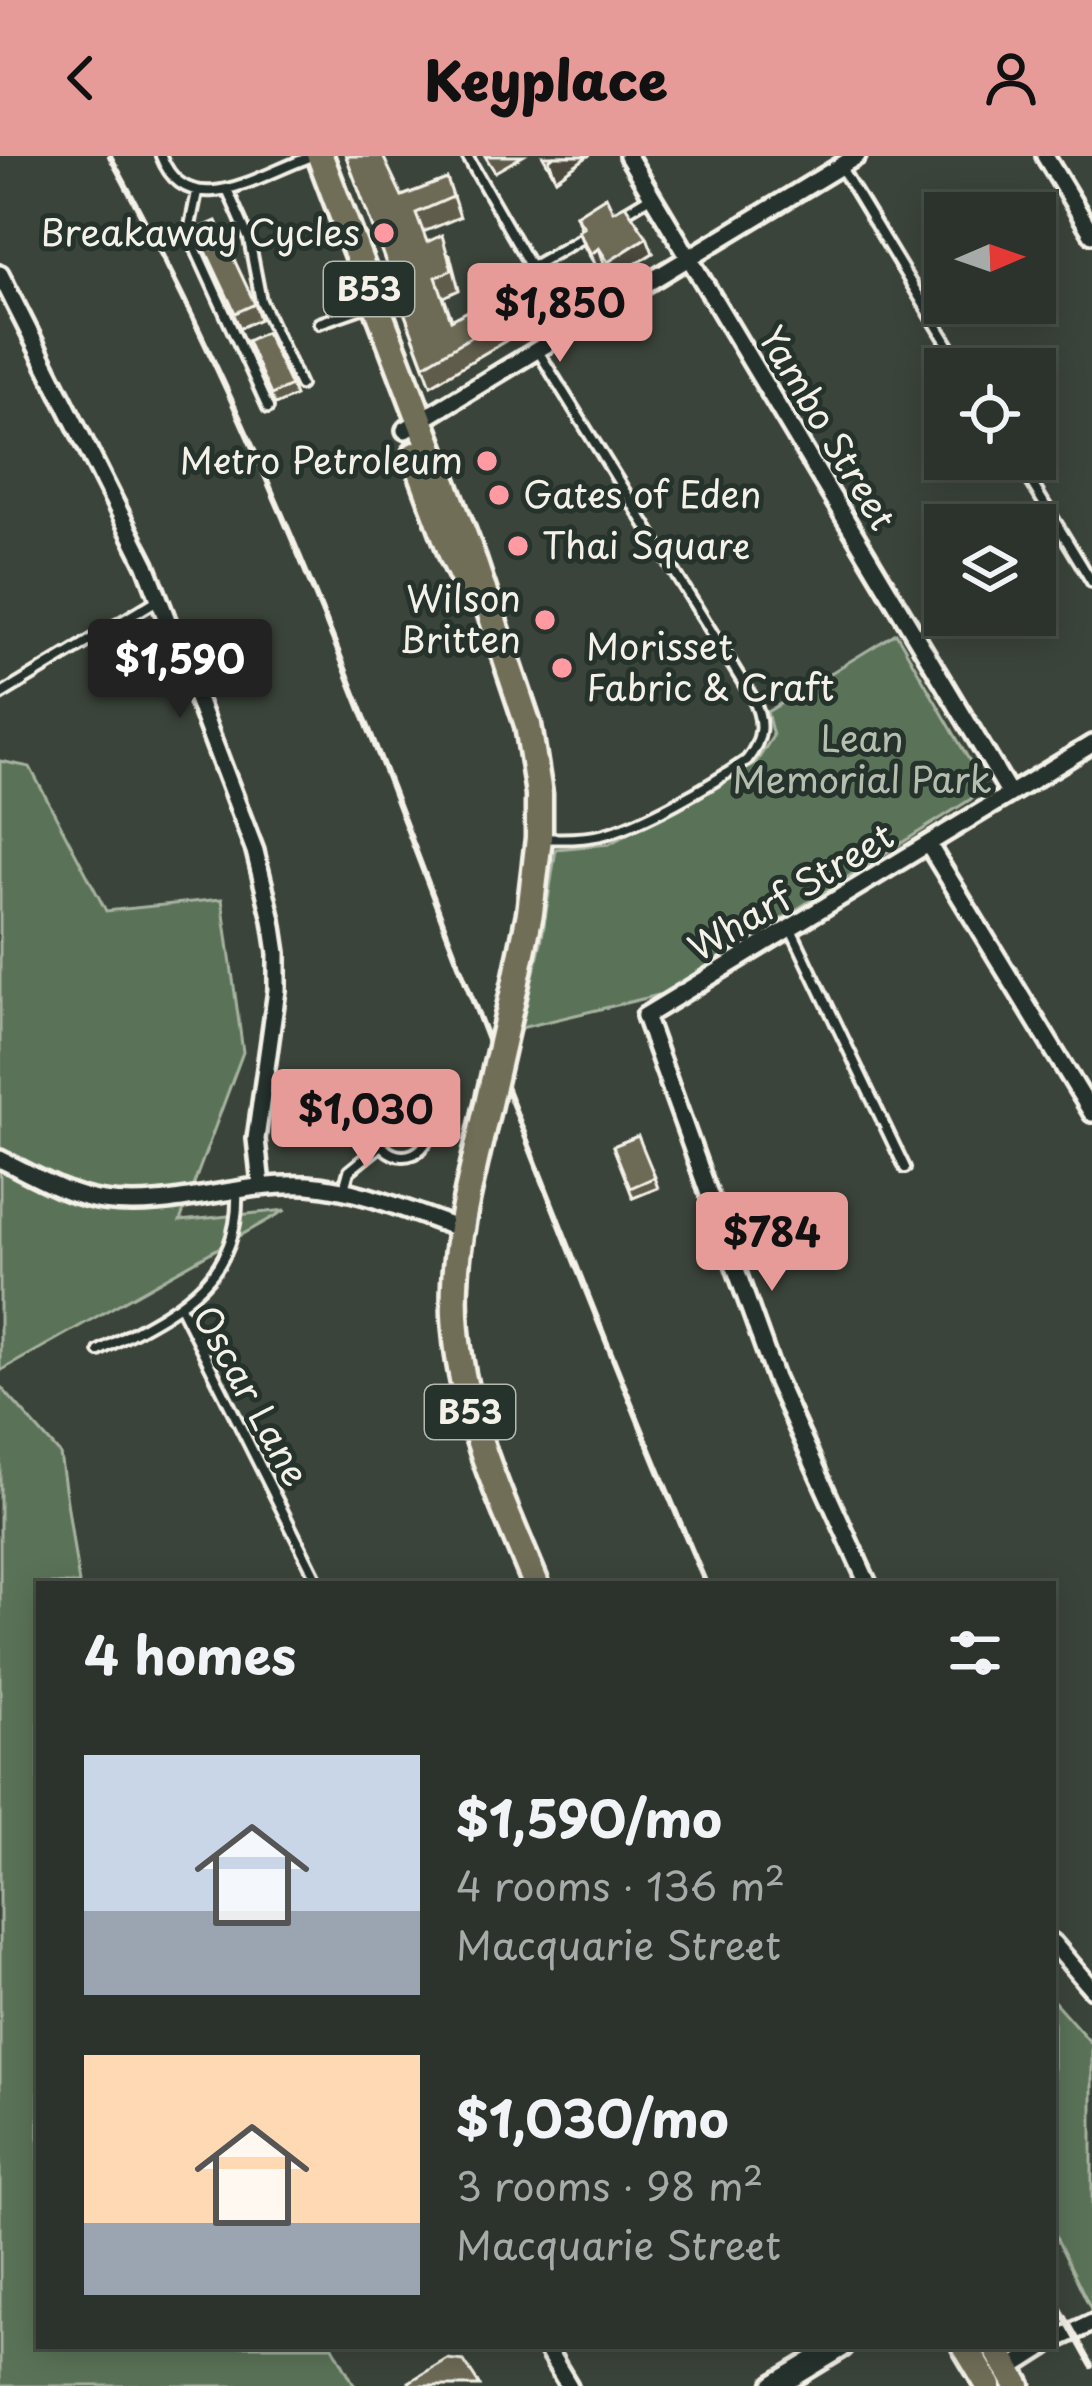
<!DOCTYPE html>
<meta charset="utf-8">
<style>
:root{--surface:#2c332c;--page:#343b34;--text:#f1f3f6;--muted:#a6aaa9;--line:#484e48;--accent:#e69b98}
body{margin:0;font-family:"Playpen Sans",sans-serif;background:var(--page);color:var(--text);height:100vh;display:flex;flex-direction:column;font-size:45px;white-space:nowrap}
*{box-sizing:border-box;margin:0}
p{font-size:39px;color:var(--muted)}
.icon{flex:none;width:66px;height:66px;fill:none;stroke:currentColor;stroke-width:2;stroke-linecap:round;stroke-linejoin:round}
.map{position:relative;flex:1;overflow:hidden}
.sheet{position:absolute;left:36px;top:1425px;width:1020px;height:768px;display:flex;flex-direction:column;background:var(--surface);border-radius:0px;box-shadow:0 6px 30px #0003,0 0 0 3px var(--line)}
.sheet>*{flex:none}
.needle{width:78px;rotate:88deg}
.tools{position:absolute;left:924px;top:36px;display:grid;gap:24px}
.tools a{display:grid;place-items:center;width:132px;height:132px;border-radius:0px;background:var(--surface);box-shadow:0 6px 30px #0003,0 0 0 3px var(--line);font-size:60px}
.price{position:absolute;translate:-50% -102px;padding:0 27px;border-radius:12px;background:var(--accent);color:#111;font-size:39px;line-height:78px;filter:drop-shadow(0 3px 6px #0008)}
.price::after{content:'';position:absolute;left:50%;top:72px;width:36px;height:27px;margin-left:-18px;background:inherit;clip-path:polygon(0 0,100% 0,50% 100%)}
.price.active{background:#222;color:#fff}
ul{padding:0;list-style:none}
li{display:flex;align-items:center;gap:36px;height:300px;padding:0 48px}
li span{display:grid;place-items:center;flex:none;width:336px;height:240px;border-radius:0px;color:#555}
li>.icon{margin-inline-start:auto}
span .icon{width:144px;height:144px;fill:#fffc;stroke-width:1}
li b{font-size:51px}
h2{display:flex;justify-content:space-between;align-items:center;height:144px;padding:0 48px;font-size:51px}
header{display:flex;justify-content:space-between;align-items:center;height:156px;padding:0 48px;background:var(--accent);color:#111;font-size:54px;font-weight:800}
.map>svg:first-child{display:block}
.green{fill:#5a7359;stroke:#a7b2a0;stroke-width:3}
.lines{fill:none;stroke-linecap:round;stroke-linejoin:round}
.service-casing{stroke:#f4f1e8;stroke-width:16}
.minor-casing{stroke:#f4f1e8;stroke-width:24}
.secondary-casing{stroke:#f4f1e8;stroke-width:30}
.primary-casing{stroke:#f4f1e8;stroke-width:33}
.service{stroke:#26332d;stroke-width:8}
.minor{stroke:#26332d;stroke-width:15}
.secondary{stroke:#26332d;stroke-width:21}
.primary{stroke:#716e59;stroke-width:24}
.rail{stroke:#f4f1e8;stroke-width:6}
.primary-bridge-casing{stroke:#f4f1e8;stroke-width:33;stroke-linecap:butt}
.primary-bridge{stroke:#716e59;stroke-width:24}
.wall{fill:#5e5b4b;stroke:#f4f1e8;stroke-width:3}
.shaded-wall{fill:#4c4a3d;stroke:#f4f1e8;stroke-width:3}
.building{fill:#6d6a57;stroke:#f4f1e8;stroke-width:3}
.poi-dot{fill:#ff9aa2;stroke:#26332d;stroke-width:4.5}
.labels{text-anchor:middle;stroke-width:10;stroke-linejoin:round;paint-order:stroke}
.shield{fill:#26332d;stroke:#b6b8b0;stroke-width:3}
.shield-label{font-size:33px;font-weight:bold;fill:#f4f1e8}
.poi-label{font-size:36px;fill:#f4f1e8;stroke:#26332d;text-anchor:end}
.street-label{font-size:36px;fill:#f4f1e8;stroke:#26332d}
.park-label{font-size:36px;fill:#b6bfaf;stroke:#26332d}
</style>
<header><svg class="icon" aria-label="back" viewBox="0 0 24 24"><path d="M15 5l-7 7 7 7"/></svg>Keyplace<svg class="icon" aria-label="person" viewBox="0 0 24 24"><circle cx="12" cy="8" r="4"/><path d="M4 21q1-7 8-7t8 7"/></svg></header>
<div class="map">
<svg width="1092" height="2230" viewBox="0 0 1092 2230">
<rect width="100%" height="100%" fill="#3b443a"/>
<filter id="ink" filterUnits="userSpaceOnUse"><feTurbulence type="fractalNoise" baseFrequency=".00833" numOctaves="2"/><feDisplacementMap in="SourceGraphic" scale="24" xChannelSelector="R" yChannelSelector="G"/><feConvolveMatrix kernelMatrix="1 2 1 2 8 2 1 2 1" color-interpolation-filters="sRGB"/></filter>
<g filter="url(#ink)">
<path class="green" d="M 896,477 L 983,628 L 971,643 L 663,838 L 521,872 L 542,782 L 556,693 L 609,688 L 755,608 L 773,580 L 767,556 Z
M 0,605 L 30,611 L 106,755 L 222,743 L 243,896 L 180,1065 L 286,1054 L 0,1215 Z
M 0,1230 L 60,1298 L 79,1428 L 39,1428 L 39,2190 L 333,2190 L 355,2230 L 0,2230 Z
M 1053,1844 L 1092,1888 L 1092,2155 L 1053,2075 Z"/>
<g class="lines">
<defs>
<path id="service" d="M 161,0 C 187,68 258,20 305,3
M 467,0 L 567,174
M 840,10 L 963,213
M 227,33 L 249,83 L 261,145 L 300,229
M 197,36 L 189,75 L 192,85 L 268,252
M 622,58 L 650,41
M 533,110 L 589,78
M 319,167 L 362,152
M 538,195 L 752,541 C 765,565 763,583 747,604 C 713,628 640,670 601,679 C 582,683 562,683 543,682
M 1017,303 L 1092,426
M 0,539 L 159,443
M 791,773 L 905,1012
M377 974a26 26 0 1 1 52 0a26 26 0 1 1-52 0Z
M 344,1033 L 349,1015 L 381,989
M 180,1150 L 319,1428
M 99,1195 C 168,1157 241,1129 237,1036"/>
<path id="minor" d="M 628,0 L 1010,638
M 1045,0 L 1092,78
M 0,118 L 146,409 L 255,695 L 272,764 L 277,797 L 277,834 L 256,983 L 261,1029
M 405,274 L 857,0
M 928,688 L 1092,957
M 0,1003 C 33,1019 67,1040 103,1045 C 172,1055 239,1025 308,1029 C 360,1033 411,1056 460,1073
M 868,1428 L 775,1222 L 645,860 L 1092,588
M 1053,1787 L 1092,1833
M 1053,2185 L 1092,2167
M 545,2190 L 569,2230
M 1009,2213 L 1045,2190"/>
<path id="secondary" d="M 775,2230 L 841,2190"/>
<path id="primary" d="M 320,0 L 471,398 L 528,569 L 539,638 L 539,682 L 530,757 L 515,830
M 415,299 L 453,401 L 471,439
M 480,983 C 469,1031 457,1079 455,1128 C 450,1236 496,1331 536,1428
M 965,2190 L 989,2230
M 995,2190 L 1018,2230"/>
</defs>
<use href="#service" class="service-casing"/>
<use href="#minor" class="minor-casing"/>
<use href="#secondary" class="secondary-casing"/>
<use href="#primary" class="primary-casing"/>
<use href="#service" class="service"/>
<use href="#minor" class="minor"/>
<use href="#secondary" class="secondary"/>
<use href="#primary" class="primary"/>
<path class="rail" d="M 110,0 C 246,249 345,507 445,772 C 529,992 614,1211 706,1428
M 1053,2140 L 1092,2210"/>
<defs>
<path id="primary-bridge" d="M 480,983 L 515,830"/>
</defs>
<use href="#primary-bridge" class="primary-bridge-casing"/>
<use href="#primary-bridge" class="primary-bridge"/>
</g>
<path class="wall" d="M 346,0 L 402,40 L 447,23 L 460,61 L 423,76 L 427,86 L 450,99 L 459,134 L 444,141 L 452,164 L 499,164 L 507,184 L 431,229 Z
M 485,0 L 523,0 L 495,16 Z
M 543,0 L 588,0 L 556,23 Z
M 613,55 L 653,97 L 614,121 L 604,107 L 597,113 L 584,90 L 578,75 L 581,73 L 576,59 Z
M 196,74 L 255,148 L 260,163 L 240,172 Z
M 250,195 L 291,230 L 295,240 L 275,249 Z
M 638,980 L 658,1032 L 633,1042 L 613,990 Z"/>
<path class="shaded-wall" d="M 554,0 L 588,0 L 556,23 L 549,4 Z
M 647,81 L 653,97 L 614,121 L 608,106 Z
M 599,92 L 604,107 L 597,113 L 591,98 Z"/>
<path class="building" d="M 346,0 L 383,0 L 402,40 L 447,23 L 453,41 L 416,57 L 427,86 L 442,79 L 452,114 L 436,121 L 451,164 L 490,143 L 499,164 L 424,209 Z
M 606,40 L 613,55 L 625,49 L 647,81 L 608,106 L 599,92 L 591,98 L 578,75 L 584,71 L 576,59 Z
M 216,65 L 255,148 L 235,157 L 196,74 Z
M 266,176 L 291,230 L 271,239 L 247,185 Z
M 638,980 L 655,1021 L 630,1032 L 613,990 Z
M 447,2203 L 464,2205 L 480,2230 L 411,2230 L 409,2226 Z"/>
</g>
<g class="poi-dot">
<circle cx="384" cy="77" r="12"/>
<circle cx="487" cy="305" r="12"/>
<circle cx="499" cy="339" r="12"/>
<circle cx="518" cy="390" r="12"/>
<circle cx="545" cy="464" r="12"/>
<circle cx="562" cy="512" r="12"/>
</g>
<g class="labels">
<g class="shield">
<rect x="324" y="106" width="90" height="54" rx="9"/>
<rect x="425" y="1229" width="90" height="54" rx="9"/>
</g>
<g class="shield-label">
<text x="369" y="145">B53</text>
<text x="470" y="1268">B53</text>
</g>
<g class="poi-label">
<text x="360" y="90">Breakaway Cycles</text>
<text x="463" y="318">Metro Petroleum</text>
<text x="523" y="352" text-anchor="start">Gates of Eden</text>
<text x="542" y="403" text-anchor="start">Thai Square</text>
<text x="521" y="456">Wilson<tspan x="521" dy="41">Britten</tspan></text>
<text x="586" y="504" text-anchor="start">Morisset<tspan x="586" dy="41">Fabric &amp; Craft</tspan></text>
</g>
<g class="street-label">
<text transform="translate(827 272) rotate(59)" y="13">Yambo Street</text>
<text transform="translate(791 736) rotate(-31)" y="13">Wharf Street</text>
<text transform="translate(251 1240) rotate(61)" y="13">Oscar Lane</text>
</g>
<g class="park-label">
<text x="862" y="596">Lean<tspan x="862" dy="41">Memorial Park</tspan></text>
</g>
</g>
</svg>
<div class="tools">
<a><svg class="needle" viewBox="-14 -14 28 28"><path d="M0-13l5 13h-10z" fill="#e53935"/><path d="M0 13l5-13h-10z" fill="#a6aaa9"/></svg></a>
<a><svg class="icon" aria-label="locate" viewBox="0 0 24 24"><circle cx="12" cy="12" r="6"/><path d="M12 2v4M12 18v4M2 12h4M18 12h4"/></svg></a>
<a><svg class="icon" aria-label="layers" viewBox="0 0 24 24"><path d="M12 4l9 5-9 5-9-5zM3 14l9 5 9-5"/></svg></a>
</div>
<b class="price" style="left:560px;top:209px">$1,850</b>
<b class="price active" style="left:180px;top:565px">$1,590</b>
<b class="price" style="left:366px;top:1015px">$1,030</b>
<b class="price" style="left:772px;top:1138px">$784</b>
<section class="sheet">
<h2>4 homes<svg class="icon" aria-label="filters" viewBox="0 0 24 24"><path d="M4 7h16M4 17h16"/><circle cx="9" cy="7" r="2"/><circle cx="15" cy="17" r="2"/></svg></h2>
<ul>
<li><span style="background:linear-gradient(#c9d6e8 65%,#9aa5b1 0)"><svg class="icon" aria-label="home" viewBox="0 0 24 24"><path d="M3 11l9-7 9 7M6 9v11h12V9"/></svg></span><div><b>$1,590/mo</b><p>4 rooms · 136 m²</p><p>Macquarie Street</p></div></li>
<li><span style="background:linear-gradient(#ffd9b3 70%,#9aa5b1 0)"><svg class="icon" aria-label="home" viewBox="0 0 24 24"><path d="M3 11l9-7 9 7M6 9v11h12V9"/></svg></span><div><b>$1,030/mo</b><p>3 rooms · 98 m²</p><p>Macquarie Street</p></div></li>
</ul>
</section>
</div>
